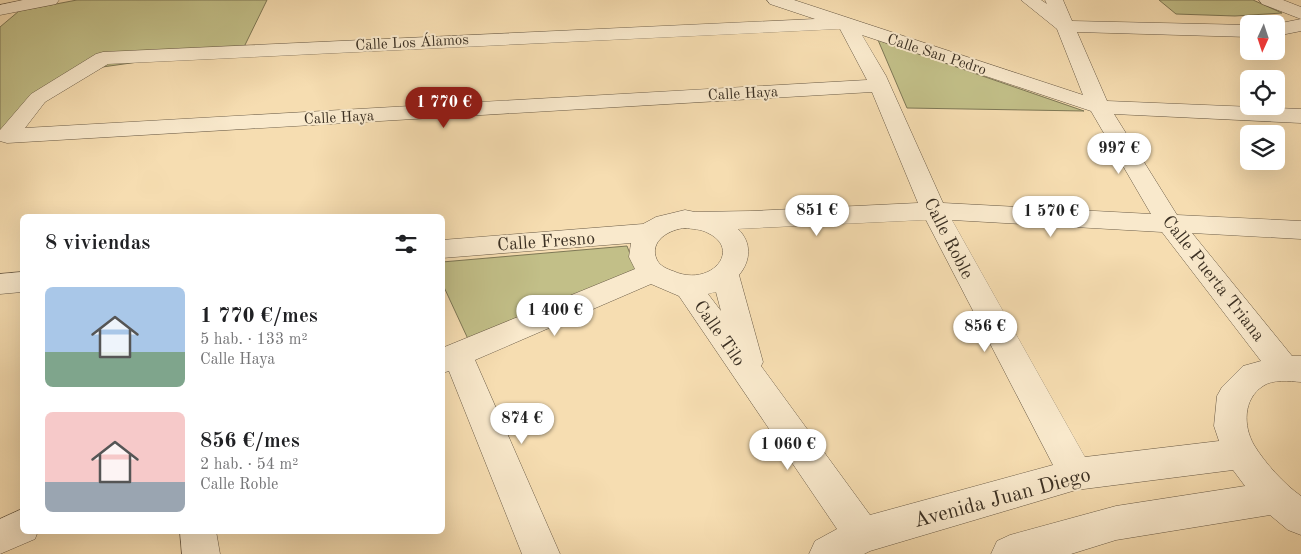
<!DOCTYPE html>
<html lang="es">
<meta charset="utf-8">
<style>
:root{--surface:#fff;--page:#f6f6f6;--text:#202124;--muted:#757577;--accent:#8f2418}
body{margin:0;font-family:"Old Standard TT",serif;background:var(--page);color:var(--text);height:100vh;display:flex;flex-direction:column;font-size:19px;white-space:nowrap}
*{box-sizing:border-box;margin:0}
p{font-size:16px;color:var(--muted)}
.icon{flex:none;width:28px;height:28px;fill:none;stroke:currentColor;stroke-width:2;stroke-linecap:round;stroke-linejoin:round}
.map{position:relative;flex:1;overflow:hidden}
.drawer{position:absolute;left:20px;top:214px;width:425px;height:320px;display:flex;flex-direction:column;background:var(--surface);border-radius:8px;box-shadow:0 5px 20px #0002}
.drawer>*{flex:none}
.needle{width:32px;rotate:183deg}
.fabs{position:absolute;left:1240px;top:15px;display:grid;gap:10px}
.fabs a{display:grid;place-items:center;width:45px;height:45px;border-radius:8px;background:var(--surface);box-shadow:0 5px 20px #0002;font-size:25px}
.price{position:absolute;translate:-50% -42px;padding:0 11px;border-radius:18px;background:#fff;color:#222;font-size:16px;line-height:32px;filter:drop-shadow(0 1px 2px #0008)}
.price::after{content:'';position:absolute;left:50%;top:30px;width:15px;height:11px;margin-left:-8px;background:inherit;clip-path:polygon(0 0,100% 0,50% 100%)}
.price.active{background:var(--accent);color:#fff}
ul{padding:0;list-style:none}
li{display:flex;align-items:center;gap:15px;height:125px;padding:0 25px}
li span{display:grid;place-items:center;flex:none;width:140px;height:100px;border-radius:8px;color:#555}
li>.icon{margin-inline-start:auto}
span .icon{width:60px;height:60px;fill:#fffc;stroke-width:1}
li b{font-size:21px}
h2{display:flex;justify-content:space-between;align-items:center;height:60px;padding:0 25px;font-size:21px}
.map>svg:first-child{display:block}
.green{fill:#c2bf88;stroke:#7e7856}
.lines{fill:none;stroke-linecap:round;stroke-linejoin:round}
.minor-casing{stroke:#6a5b46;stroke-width:1}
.minor{fill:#f9e9cc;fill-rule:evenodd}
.labels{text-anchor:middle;stroke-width:4;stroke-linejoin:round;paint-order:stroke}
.far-street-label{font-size:15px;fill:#3b3023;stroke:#f9e9cc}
.street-label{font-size:18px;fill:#3b3023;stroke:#f9e9cc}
.near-street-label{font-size:21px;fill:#3b3023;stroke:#f9e9cc}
</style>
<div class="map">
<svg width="1301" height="554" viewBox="0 0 1301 554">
<rect width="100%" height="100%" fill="#f6ddb1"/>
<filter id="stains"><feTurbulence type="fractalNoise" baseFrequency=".004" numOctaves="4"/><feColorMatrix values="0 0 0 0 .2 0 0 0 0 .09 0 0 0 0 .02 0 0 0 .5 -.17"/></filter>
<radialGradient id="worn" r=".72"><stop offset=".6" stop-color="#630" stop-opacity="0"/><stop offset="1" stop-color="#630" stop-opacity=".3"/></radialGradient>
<path class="green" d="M 77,0 L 267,0 L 244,47 L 67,72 L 0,132 L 0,27 L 19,11 Z
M 1159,0 L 1253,0 L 1282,13 L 1235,16 L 1176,14 Z
M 878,40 L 1084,111 L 907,108 Z
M 627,246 L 636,269 L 468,339 L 443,285 L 442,262 Z"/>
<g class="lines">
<defs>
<path id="minor" d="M 23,0 L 59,0 L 56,4 L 0,15 L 0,5 Z
M 767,0 L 794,0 L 1083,95 L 1057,29 L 1021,0 L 1041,0 L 1047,4 L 1045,0 L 1063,0 L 1072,21 L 1249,25 L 1249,37 L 1077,32 L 1107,101 L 1301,109 L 1301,123 L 1114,114 L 1177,215 L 1301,221 L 1301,239 L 1192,233 L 1292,356 L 1301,356 L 1301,382 C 1289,381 1273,379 1263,386 C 1243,399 1243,426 1254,445 C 1265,463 1284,484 1301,496 L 1301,535 L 1288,530 L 1270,515 L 1116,540 L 1071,554 L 991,554 L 997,541 L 1010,535 L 1116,506 L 1245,486 L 1233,470 L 1076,490 L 870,551 L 864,554 L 809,554 L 815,541 L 837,529 L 679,296 L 651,284 L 475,360 L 560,554 L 522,554 L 449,371 L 442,373 L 442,348 L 635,269 L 629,257 L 631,243 L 442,258 L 442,240 L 643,224 L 656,217 L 685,210 L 695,212 L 751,211 L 918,203 L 872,92 L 7,143 L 0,141 L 0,130 L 31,94 L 96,54 L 103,52 L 815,19 L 770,4 ZM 840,29 L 867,80 L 25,128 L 45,102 L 108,64 ZM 862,35 L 1091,111 L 1151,214 L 943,203 L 886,76 ZM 926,220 L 1053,465 L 870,515 L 761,366 L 763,362 L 739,275 C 751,261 752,242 738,229 ZM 952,220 L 1162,232 L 1261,361 L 1243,366 L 1222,387 L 1217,396 L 1214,426 L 1219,441 L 1085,457 ZM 685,228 C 692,229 701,229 708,233 C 743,250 710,288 673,271 C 667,269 660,266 657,260 C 648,241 670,229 685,228 ZM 716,292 L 721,311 L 708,294 Z
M 1259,0 L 1283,0 L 1301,7 L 1301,31 L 1276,36 L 1276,24 L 1301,19 L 1262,4 Z
M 22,272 L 22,292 L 0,294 L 0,274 Z
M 22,509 L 22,531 L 38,531 L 35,539 L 0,554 L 0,519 Z
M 180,531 L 216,531 L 220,554 L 182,554 Z"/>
</defs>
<use href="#minor" class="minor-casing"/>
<use href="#minor" class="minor"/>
</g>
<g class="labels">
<g class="far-street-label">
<text transform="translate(412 42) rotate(-3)" y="5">Calle Los Álamos</text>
<text transform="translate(937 54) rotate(18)" y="5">Calle San Pedro</text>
<text transform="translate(743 93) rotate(-3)" y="5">Calle Haya</text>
<text transform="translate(339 117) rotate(-3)" y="5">Calle Haya</text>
</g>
<g class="street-label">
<text transform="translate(949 238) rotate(63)" y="6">Calle Roble</text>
<text transform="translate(546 241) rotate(-4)" y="6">Calle Fresno</text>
<text transform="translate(1214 278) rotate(52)" y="6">Calle Puerta Triana</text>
<text transform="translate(720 333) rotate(55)" y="6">Calle Tilo</text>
</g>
<g class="near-street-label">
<text transform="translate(1002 497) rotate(-15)" y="7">Avenida Juan Diego</text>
</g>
</g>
<rect width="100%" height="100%" filter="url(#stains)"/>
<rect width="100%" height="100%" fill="url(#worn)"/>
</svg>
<div class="fabs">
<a><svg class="needle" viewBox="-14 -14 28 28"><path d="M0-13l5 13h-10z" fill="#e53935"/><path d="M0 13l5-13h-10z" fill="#757577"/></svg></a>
<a><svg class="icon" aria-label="locate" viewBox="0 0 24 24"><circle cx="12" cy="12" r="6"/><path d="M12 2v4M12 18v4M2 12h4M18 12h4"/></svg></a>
<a><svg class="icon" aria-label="layers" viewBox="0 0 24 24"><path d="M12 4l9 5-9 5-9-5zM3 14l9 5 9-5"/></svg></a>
</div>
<b class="price active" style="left:444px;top:129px">1 770 €</b>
<b class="price" style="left:1119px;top:175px">997 €</b>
<b class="price" style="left:817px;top:237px">851 €</b>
<b class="price" style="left:1051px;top:238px">1 570 €</b>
<b class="price" style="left:555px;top:337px">1 400 €</b>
<b class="price" style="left:985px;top:353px">856 €</b>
<b class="price" style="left:522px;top:445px">874 €</b>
<b class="price" style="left:788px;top:471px">1 060 €</b>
<section class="drawer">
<h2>8 viviendas<svg class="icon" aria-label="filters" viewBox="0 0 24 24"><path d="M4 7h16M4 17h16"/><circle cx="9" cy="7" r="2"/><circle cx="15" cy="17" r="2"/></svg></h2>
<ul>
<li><span style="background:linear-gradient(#a9c7e8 65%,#7fa58c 0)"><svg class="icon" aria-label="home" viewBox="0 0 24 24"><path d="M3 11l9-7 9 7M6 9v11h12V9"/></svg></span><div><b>1 770 €/mes</b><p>5 hab. · 133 m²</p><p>Calle Haya</p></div></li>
<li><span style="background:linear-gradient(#f6c9c9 70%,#9aa5b1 0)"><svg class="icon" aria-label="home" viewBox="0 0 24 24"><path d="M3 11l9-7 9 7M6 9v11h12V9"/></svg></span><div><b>856 €/mes</b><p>2 hab. · 54 m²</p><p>Calle Roble</p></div></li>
</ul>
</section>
</div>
